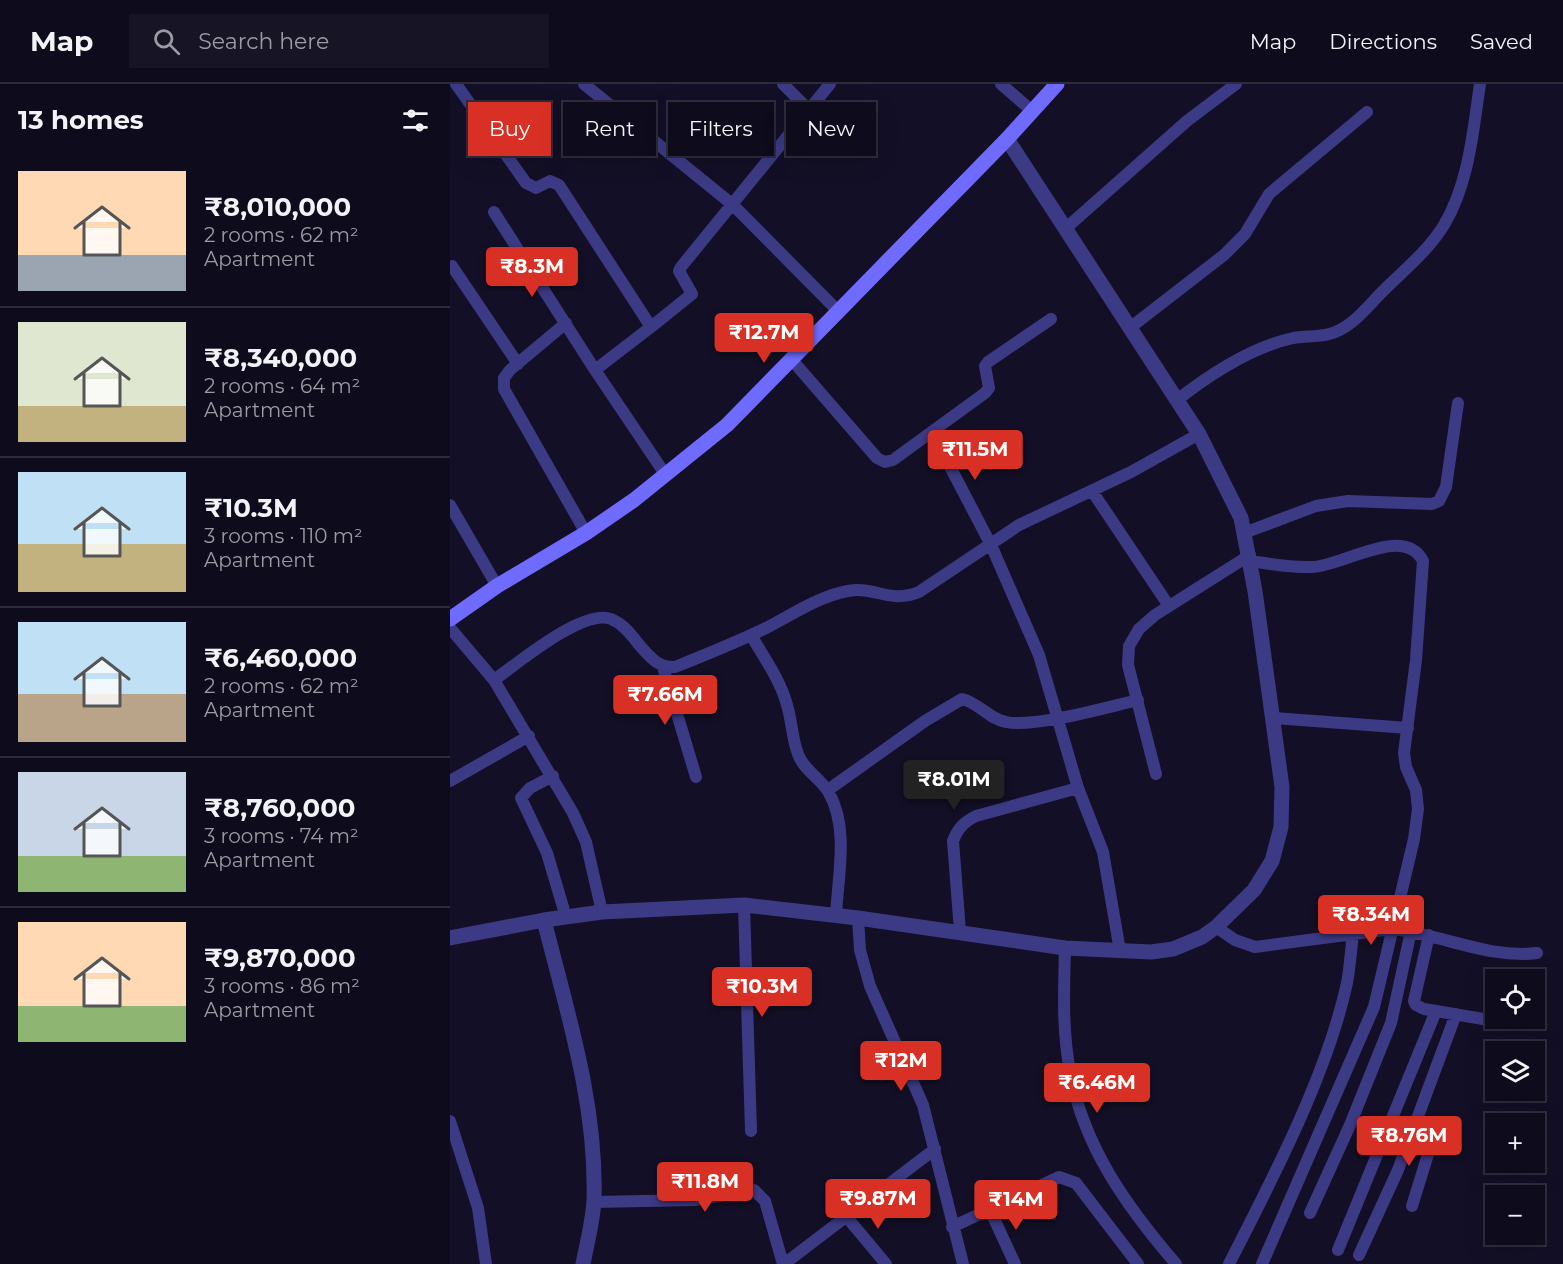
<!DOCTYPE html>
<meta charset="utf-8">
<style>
:root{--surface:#0e0b1c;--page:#171425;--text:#f1f3f6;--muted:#9b9ba3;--line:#2e2b3b;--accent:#d93025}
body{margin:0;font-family:Montserrat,sans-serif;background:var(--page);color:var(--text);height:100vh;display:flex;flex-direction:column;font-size:22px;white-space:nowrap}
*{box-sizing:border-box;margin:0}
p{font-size:20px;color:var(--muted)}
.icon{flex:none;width:33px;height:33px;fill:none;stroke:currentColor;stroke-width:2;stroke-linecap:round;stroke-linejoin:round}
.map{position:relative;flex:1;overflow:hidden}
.side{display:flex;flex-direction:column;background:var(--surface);width:450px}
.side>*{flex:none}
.guide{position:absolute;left:18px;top:18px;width:570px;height:54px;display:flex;gap:12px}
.fabs{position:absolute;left:1035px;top:885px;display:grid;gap:12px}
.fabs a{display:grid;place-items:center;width:60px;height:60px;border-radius:0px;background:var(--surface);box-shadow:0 6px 24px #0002,0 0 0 2px var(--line);font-size:30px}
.price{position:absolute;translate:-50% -51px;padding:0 14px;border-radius:6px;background:var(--accent);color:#fff;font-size:20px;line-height:39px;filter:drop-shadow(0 2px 3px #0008)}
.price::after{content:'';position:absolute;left:50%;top:36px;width:18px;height:14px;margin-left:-9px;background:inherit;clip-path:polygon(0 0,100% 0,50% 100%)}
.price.on{background:#222;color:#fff}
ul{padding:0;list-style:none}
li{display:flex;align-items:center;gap:18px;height:150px;padding:0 18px}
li+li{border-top:2px solid var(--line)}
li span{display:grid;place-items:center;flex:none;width:168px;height:120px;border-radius:0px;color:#555}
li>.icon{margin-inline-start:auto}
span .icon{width:72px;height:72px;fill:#fffc;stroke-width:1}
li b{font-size:26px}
h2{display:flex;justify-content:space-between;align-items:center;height:72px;padding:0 18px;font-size:26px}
.pill{padding:0 21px;border-radius:0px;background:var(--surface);box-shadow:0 6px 24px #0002,0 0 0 2px var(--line);font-size:21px;line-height:54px}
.pill.on{background:var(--accent);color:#fff}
header{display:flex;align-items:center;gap:36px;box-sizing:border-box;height:84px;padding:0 30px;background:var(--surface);border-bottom:2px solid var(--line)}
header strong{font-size:28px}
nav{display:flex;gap:33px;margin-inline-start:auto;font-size:21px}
.search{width:420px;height:54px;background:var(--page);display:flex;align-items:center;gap:15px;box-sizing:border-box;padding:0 21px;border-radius:0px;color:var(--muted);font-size:22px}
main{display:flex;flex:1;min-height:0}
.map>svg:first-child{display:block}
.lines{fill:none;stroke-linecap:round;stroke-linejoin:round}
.minor{stroke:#3d3a85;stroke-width:12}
.tertiary{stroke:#3d3a85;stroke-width:15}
.secondary{stroke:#6f6bff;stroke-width:15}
</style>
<header>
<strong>Map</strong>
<div class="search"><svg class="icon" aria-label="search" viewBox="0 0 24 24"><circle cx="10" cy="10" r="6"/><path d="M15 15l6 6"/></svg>Search here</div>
<nav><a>Map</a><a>Directions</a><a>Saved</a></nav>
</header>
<main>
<section class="side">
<h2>13 homes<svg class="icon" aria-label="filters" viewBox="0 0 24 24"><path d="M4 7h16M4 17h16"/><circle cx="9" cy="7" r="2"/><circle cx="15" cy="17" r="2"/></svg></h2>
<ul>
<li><span style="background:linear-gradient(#ffd9b3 70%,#9aa5b1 0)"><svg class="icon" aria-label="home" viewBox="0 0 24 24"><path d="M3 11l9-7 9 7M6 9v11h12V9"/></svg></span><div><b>₹8,010,000</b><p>2 rooms · 62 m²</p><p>Apartment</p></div></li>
<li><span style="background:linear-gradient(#dfe7d0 70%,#c2b280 0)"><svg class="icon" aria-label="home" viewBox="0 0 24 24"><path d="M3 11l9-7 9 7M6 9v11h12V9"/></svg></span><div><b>₹8,340,000</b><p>2 rooms · 64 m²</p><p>Apartment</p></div></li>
<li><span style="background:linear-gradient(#bfe0f5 60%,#c2b280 0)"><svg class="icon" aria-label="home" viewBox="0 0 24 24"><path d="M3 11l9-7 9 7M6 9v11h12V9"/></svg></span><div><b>₹10.3M</b><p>3 rooms · 110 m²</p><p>Apartment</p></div></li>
<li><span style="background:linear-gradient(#bfe0f5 60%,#b9a48a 0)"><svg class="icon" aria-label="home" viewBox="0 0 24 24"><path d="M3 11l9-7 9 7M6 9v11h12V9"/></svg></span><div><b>₹6,460,000</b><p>2 rooms · 62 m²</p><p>Apartment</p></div></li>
<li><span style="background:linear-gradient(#c9d6e8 70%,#8fb573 0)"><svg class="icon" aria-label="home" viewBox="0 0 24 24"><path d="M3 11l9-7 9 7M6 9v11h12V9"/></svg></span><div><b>₹8,760,000</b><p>3 rooms · 74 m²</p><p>Apartment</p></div></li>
<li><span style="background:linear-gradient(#ffd9b3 70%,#8fb573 0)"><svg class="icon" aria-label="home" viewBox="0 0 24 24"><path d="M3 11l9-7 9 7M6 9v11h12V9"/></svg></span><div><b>₹9,870,000</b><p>3 rooms · 86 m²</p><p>Apartment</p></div></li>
</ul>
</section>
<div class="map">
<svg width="1113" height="1180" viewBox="0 0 1113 1180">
<rect width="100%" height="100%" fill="#130f26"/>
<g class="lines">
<path class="minor" d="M 6,0 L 76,99 L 86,104 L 100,97 L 109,101 L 201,243 L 145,286 L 215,390
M 134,0 L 283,121 L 388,227
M 333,0 L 358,25
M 551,0 L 582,27
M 44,128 L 145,286
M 615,145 L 737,37 L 786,0
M 2,182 L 68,280
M 116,239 L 60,286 L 54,294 L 54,305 L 136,449
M 201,243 L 242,210 L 229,187 L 231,183 L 380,0
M 681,243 L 774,171 L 795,150 L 819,110 L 917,28
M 342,276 L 427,374 L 435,378 L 443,376 L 535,309 L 539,304 L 535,282 L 538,278 L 601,235
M 727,316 C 759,291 802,263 843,254 C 855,252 868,253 879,250 C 901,245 917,223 932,208 C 953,187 979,166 994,141 C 1019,99 1023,47 1030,0
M 482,348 L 541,461 L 589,571 L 628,704 L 653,768 L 670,867
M 642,407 L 719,522
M 0,421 L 47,502
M 794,449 L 866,422 L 898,417 L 982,420 L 989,417 L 996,403 L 1008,319
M 801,477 C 821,480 841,484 862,483 C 893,482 954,440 973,477 L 966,576 L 954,669 L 956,683 L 966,706 L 968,725 L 964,755 L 924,923 L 812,1180
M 0,544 L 44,596 C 67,580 133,524 161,535 C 174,540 182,552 191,563 C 202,575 208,583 225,583 C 255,571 285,559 314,545 C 340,532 369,512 398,507 C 426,502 439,520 469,508 L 569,441 L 681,388 L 749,350
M 301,551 C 314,574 330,595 337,621 C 342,637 342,655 348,670 C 354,687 371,694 379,709 C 399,744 388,792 386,831
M 213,583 L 246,693
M 44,596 L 123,729 L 136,758 L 152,828
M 824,634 L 958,644
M 706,690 L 678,581 L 679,562 L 689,545 L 705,531 L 800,471
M 103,692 L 80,704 L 71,714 L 97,769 L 116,833
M 0,697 L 79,652
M 378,706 L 475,637 L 512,615 C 529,619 539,635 556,638 C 584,644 658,623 688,616
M 294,821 L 301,1047
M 408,834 L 410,866 L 420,902 L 473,1021 L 513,1180
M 766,843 L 785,856 L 805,863 L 942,845 C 991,850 1038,875 1087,869
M 510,847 L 503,757 C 508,744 514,738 526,732 L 628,704
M 979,851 L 964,917 L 966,921 L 974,925 L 1039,936
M 615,864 C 614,905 612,946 620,987 C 633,1062 677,1123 726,1180
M 0,1037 L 28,1124 L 36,1180
M 144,1118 L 245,1116 L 304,1106 L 315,1117 L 333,1180
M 962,1122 L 984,1051 L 980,1043 L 967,1037
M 540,1126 L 565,1180
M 860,1129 L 900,1041 L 941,939 L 961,847
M 395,1131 L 436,1180
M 502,1143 L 609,1093 L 626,1099 L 688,1180
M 888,1166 L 986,927
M 909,1171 L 948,1086 L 1006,930
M 334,1180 L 485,1065
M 779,1180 C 822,1096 877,991 897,899 C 900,883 901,866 903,849"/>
<path class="tertiary" d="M 0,854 L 94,836
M 133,1180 C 137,1159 143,1137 144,1116 C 147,1020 117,928 94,836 L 152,828 L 294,821 L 408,834 L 615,864 L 701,868 L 723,865 L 752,853 L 766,843 L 804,806 L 822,777 L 831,743 L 832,703 L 805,507 L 791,434 L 749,350 L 557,55"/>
<path class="secondary" d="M 0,535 L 47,502 L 136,449 L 184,416 L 277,341 L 557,55 L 607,0"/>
</g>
</svg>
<div class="fabs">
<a><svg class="icon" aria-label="locate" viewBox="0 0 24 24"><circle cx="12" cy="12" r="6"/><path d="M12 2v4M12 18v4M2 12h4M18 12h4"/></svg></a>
<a><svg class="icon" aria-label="layers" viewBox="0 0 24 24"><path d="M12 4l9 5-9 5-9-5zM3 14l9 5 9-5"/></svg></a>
<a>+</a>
<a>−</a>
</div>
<b class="price" style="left:82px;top:214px">₹8.3M</b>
<b class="price" style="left:314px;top:280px">₹12.7M</b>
<b class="price" style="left:525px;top:397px">₹11.5M</b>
<b class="price" style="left:215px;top:642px">₹7.66M</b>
<b class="price on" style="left:504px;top:727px">₹8.01M</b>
<b class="price" style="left:921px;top:862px">₹8.34M</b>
<b class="price" style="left:312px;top:934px">₹10.3M</b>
<b class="price" style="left:451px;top:1008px">₹12M</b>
<b class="price" style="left:647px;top:1030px">₹6.46M</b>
<b class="price" style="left:959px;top:1083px">₹8.76M</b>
<b class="price" style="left:255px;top:1129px">₹11.8M</b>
<b class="price" style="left:428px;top:1146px">₹9.87M</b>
<b class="price" style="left:566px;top:1147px">₹14M</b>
<div class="guide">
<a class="pill on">Buy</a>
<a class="pill">Rent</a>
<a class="pill">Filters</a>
<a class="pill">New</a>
</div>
</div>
</main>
